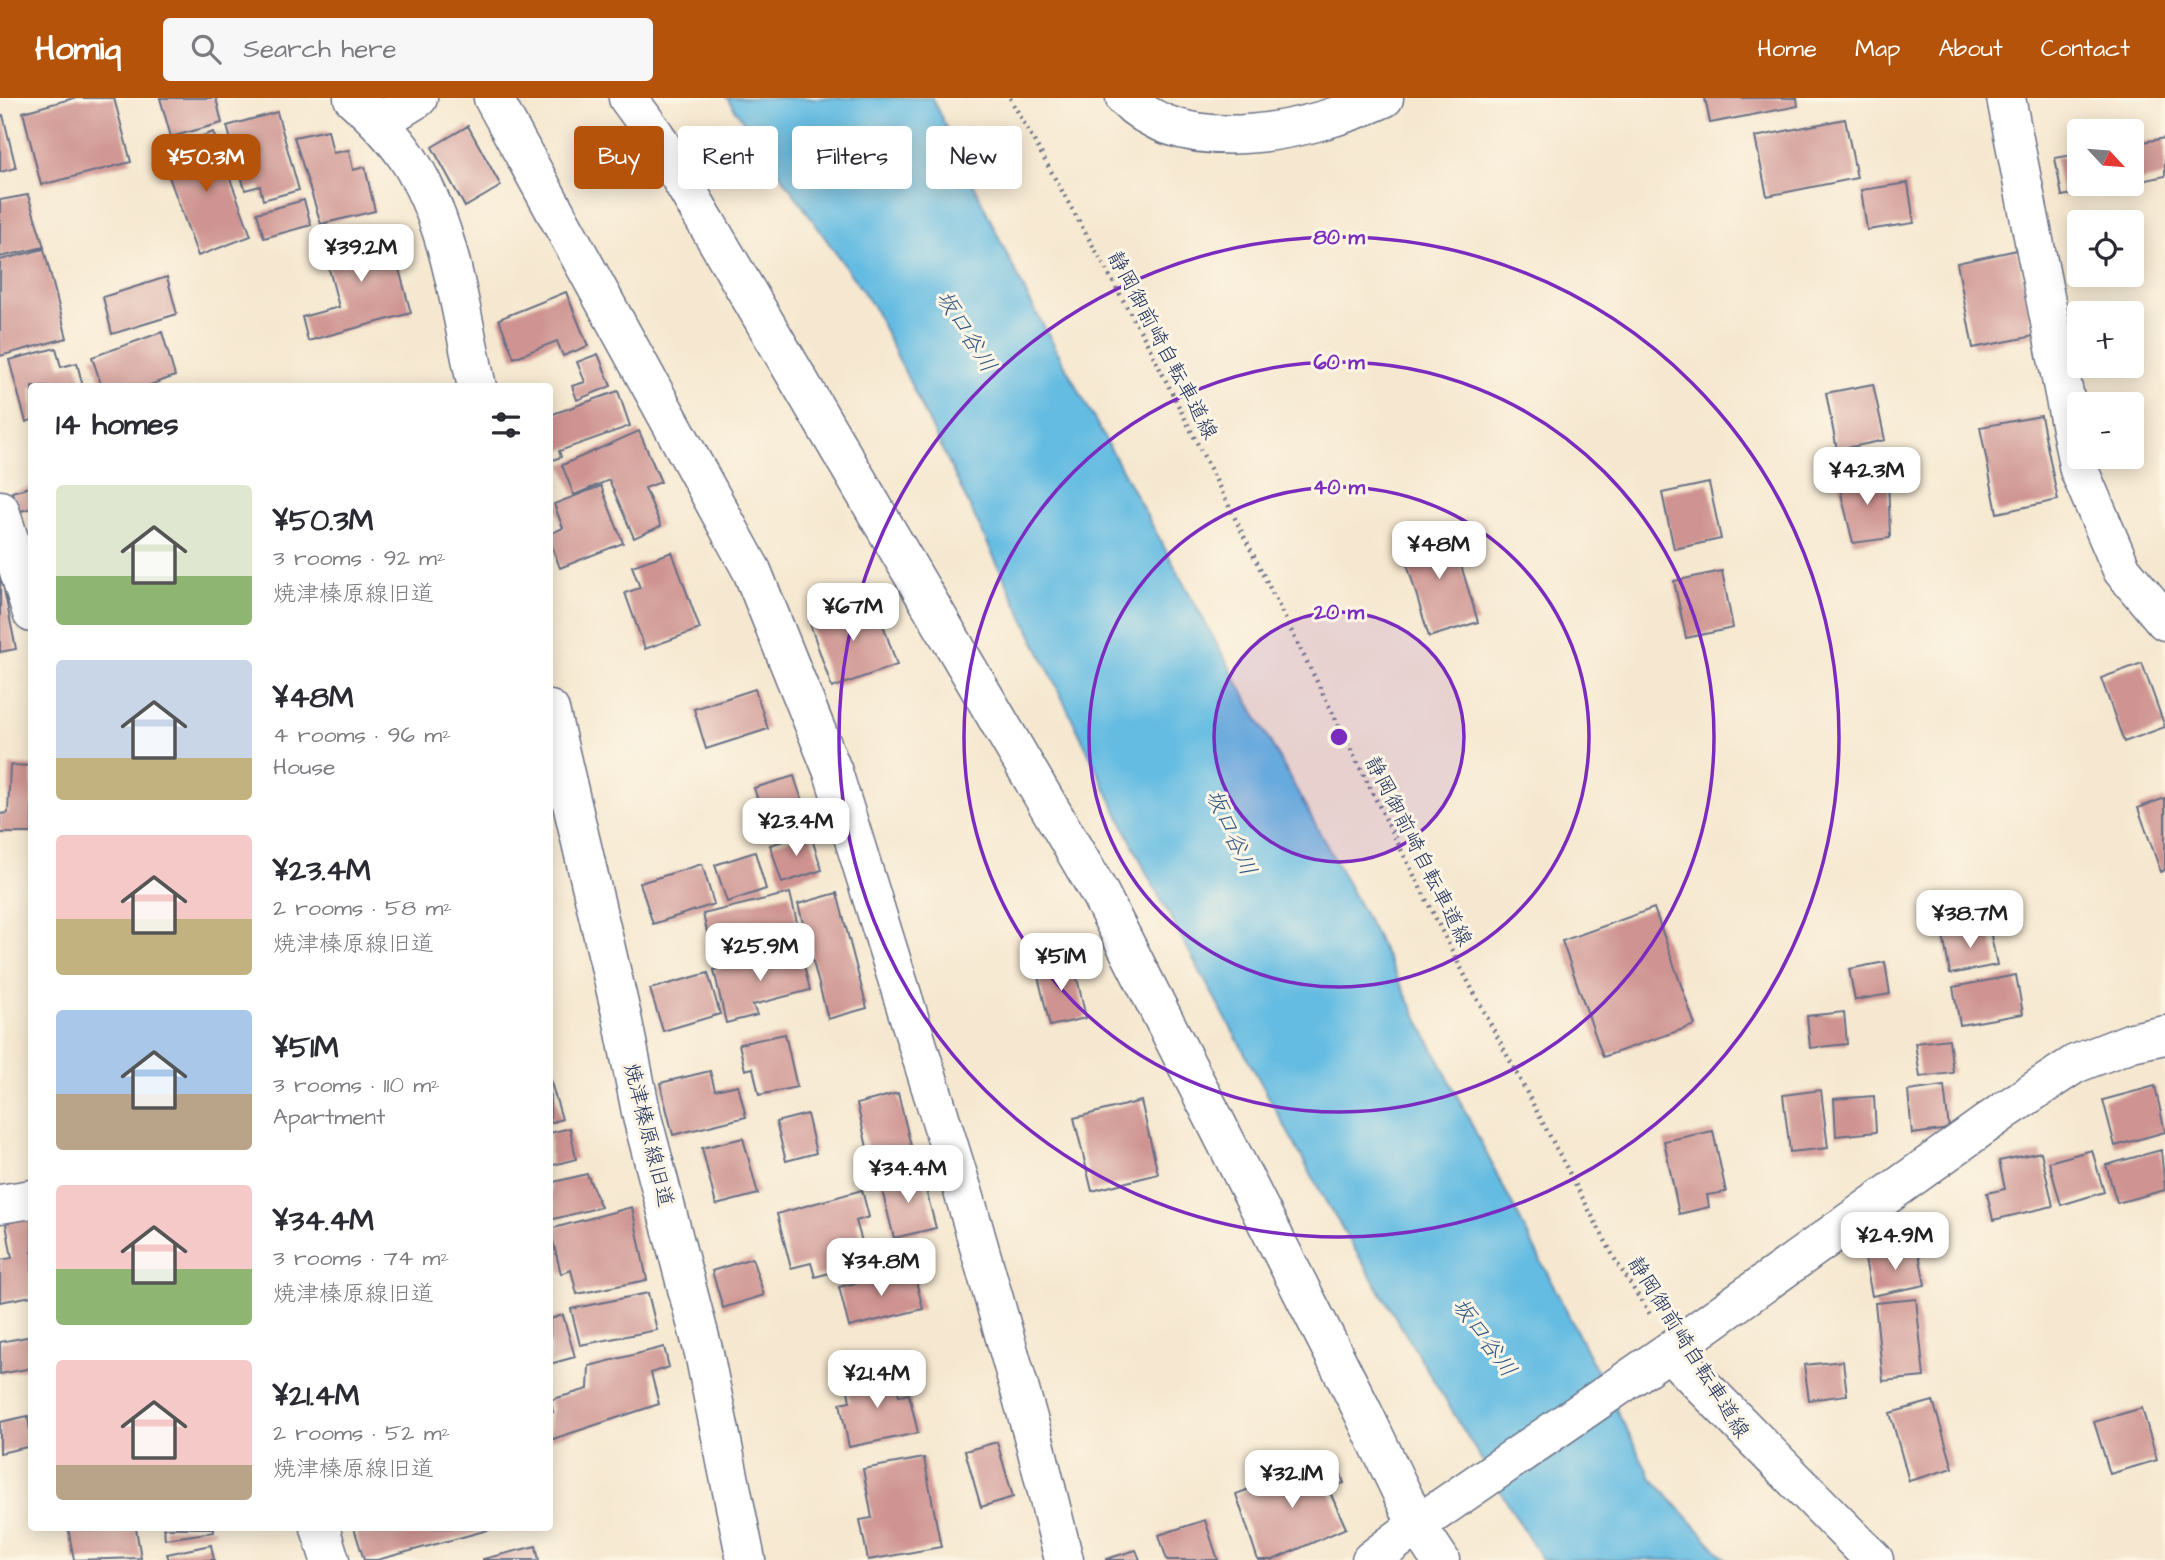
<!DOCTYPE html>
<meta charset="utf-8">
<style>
:root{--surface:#fff;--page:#f7f7f7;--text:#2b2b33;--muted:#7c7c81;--accent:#b45309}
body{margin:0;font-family:"Architects Daughter","Klee One",sans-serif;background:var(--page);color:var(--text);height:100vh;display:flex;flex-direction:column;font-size:26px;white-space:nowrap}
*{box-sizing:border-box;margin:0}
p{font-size:23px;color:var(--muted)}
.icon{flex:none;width:38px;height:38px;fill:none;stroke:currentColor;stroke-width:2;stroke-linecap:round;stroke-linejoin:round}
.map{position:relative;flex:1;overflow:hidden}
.drawer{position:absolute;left:28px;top:285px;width:525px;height:1148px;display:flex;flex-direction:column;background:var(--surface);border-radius:7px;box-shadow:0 4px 18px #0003}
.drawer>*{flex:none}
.hud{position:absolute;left:574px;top:28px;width:665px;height:63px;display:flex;gap:14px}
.needle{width:46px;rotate:116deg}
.controls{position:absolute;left:2067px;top:21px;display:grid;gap:14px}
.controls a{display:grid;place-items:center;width:77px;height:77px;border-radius:7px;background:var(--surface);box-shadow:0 4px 18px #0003;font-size:35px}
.price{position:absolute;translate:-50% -60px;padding:0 16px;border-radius:14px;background:#fff;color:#222;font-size:23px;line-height:46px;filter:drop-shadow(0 2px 4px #0008)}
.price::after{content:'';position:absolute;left:50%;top:42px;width:21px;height:16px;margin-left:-10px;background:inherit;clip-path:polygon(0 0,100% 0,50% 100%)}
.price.selected{background:var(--accent);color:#fff}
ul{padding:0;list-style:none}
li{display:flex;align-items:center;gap:21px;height:175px;padding:0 28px}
li span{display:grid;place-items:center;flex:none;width:196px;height:140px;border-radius:7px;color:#555}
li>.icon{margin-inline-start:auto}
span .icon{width:84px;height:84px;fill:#fffc;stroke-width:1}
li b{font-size:30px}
h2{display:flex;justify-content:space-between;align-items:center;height:84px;padding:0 28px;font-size:30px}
.tag{padding:0 24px;border-radius:7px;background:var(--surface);box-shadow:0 4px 18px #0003;font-size:24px;line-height:63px}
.tag.selected{background:var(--accent);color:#fff}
header{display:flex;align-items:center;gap:42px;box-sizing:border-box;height:98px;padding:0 35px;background:var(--accent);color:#fff}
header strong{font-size:33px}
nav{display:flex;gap:38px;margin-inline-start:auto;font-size:24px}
.search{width:490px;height:63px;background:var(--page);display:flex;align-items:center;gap:18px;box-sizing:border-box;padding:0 24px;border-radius:7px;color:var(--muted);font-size:26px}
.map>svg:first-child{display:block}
.water{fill:#65bce2;stroke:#4076a0;stroke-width:2}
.building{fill:#cf9492}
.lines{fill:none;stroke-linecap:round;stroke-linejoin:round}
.minor-casing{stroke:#687086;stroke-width:41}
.path{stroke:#687086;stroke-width:4.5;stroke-dasharray:2 5;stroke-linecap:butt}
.minor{stroke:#fff;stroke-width:38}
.ring{fill:none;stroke:#7b2cbf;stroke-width:3.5}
.labels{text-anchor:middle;stroke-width:6;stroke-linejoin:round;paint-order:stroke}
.street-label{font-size:21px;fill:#1b2f5e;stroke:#fcf5e5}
.water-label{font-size:23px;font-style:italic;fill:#315986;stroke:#fcf5e5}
.centre{fill:#7b2cbf;stroke:#fcf5e5;stroke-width:3.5}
.ring-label{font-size:21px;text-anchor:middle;font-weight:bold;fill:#7b2cbf;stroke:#fcf5e5;stroke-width:6;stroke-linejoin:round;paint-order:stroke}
</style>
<header>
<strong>Homiq</strong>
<div class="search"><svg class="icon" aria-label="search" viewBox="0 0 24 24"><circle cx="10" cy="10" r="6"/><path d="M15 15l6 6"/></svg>Search here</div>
<nav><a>Home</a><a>Map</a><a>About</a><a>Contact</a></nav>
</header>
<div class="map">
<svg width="2165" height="1462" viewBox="0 0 2165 1462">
<rect width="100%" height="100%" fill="#fcf5e5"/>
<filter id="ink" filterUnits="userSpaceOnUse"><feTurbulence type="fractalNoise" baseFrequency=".0143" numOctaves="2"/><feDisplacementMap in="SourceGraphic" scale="14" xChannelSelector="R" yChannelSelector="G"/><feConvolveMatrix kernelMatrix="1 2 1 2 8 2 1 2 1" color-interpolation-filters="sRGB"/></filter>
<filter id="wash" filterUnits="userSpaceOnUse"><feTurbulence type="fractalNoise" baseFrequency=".00686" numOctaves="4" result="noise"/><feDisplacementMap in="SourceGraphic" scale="28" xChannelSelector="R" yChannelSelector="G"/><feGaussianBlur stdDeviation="1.57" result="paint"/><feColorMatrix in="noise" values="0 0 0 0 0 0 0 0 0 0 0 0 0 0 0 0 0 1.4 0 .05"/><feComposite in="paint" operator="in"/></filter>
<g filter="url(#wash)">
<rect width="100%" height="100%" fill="#f6e8d0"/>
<path class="water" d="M 727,0 L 932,0 L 1026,196 L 1375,836 L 1650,1378 L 1726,1462 L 1542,1462 L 1325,1102 L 1148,778 L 873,208 Z"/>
<g id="blocks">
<path class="building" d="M 74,0 L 114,0 L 131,64 L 41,87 L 23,14 Z
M 160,0 L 216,0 L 222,25 L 171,39 Z
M 1705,0 L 1797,0 L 1798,8 L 1710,25 Z
M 277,14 L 299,92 L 263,102 L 260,88 L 245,92 L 227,28 Z
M 3,17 L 16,70 L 0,74 L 0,18 Z
M 1845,21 L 1857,80 L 1767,98 L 1755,39 Z
M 468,28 L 501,88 L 465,109 L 432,49 Z
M 328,32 L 333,55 L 349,52 L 353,72 L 365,69 L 375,113 L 321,126 L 294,39 Z
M 213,34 L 251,138 L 198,158 L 160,54 Z
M 2165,40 L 2165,78 L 2132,85 L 2132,46 Z
M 2079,56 L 2079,86 L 2120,87 L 2062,98 L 2055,60 Z
M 1908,85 L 1914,125 L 1867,132 L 1861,92 Z
M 28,97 L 44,149 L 0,159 L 0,102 Z
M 304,102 L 311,127 L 264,140 L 257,115 Z
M 387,127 L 411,215 L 308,243 L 302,219 L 339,209 L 322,144 Z
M 44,151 L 67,240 L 0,258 L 0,162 Z
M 2017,152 L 2034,238 L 1973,250 L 1957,165 Z
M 167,179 L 177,216 L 112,236 L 103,199 Z
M 566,194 L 588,248 L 563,258 L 557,243 L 514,260 L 499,221 Z
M 162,234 L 175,278 L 144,289 L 102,289 L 92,259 Z
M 56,250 L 61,269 L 77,265 L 83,289 L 32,289 L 32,322 L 26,324 L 9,262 Z
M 598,256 L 611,288 L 577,302 L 572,288 L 585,284 L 577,264 Z
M 1873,286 L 1885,342 L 1837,352 L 1826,295 Z
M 618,293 L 630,328 L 559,353 L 561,359 L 550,363 L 550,317 Z
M 2041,318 L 2058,402 L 1997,415 L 1980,329 Z
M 639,333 L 661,384 L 645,390 L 661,428 L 634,440 L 609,382 L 574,397 L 562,367 Z
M 1888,376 L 1890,440 L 1853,445 L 1838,383 Z
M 1709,385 L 1721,441 L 1674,451 L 1662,395 Z
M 32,388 L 32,410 L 17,414 L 12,394 Z
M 601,388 L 623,445 L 560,470 L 550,443 L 550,436 L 563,430 L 554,406 Z
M 1449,427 L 1478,524 L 1429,539 L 1400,442 Z
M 672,454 L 700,531 L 645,551 L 625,495 L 640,490 L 632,468 Z
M 0,472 L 16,551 L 0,554 Z
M 1722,473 L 1733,530 L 1686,540 L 1674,483 Z
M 874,501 L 897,567 L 832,590 L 809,523 Z
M 2142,565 L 2165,629 L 2124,644 L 2101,580 Z
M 755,591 L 768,631 L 706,651 L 694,611 Z
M 10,667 L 32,668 L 32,735 L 0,735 L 0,716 L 8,715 Z
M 794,678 L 806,715 L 766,728 L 754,690 Z
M 2165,700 L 2165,772 L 2161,774 L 2138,710 Z
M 810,735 L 822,772 L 782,785 L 770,747 Z
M 755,754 L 766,791 L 727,804 L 715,767 Z
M 702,766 L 714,806 L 653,826 L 640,785 Z
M 790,795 L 800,837 L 742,850 L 746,861 L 715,869 L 703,816 Z
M 837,795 L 867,910 L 828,921 L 798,806 Z
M 1654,810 L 1695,927 L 1603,959 L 1562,843 Z
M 1989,828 L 1997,867 L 1950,876 L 1943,837 Z
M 800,851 L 810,892 L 753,907 L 757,917 L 726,925 L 714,872 Z
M 1073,862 L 1086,920 L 1050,928 L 1036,870 Z
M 1885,864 L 1890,896 L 1855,902 L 1849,871 Z
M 708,875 L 720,916 L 663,933 L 650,891 Z
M 2016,877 L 2023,916 L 1960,927 L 1953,889 Z
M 1844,914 L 1847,946 L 1810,950 L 1807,918 Z
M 785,936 L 797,989 L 759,997 L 753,970 L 745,972 L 739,946 Z
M 1949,941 L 1953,975 L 1920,979 L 1915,945 Z
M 710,973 L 715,992 L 738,987 L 746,1019 L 673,1037 L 660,985 Z
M 550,981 L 562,1021 L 550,1025 Z
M 1944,988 L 1949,1031 L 1912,1036 L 1908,993 Z
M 2155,988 L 2165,1034 L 2115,1048 L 2103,1002 Z
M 1821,992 L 1828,1050 L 1790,1054 L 1783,997 Z
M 898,995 L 912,1052 L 870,1062 L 857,1006 Z
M 1874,998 L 1876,1034 L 1836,1038 L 1834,1001 Z
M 1141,1003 L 1158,1076 L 1092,1093 L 1074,1020 Z
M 807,1016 L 816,1055 L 786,1063 L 776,1024 Z
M 570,1030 L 576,1061 L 550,1068 L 550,1035 Z
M 1713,1033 L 1726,1094 L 1707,1097 L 1709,1109 L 1679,1116 L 1664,1043 Z
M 743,1040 L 758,1096 L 716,1107 L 702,1050 Z
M 2092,1052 L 2104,1094 L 2061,1107 L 2049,1064 Z
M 2161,1052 L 2165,1092 L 2117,1105 L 2106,1067 Z
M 2041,1054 L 2053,1108 L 1993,1122 L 1987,1095 L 2005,1091 L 1999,1063 Z
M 921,1073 L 936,1130 L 894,1140 L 880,1084 Z
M 587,1076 L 601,1109 L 550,1122 L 550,1085 Z
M 862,1092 L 869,1119 L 856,1123 L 868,1164 L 815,1179 L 811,1165 L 791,1170 L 777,1116 Z
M 32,1104 L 32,1198 L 0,1204 L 0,1162 L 12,1160 L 3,1109 Z
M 632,1109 L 647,1182 L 577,1196 L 571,1172 L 561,1176 L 550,1131 Z
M 1918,1151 L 1925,1187 L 1872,1198 L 1865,1161 Z
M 752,1160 L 764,1197 L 723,1210 L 712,1173 Z
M 913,1171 L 923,1211 L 849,1229 L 839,1189 Z
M 648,1195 L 657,1232 L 580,1247 L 571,1211 Z
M 1916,1201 L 1924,1279 L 1883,1283 L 1875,1205 Z
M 563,1217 L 575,1259 L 550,1266 L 550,1221 Z
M 32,1238 L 32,1270 L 0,1276 L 0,1244 Z
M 664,1249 L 669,1269 L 651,1275 L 659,1306 L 550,1342 L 550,1315 L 553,1314 L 550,1302 L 588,1291 L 589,1268 Z
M 1843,1263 L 1847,1297 L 1809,1302 L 1804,1267 Z
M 894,1273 L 899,1298 L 909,1296 L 918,1335 L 849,1349 L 840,1305 L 850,1303 L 846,1282 Z
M 1933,1303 L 1953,1370 L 1909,1383 L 1890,1315 Z
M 2142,1310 L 2157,1362 L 2110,1376 L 2094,1324 Z
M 28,1318 L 32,1348 L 0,1355 L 0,1324 Z
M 997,1344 L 1013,1399 L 981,1409 L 965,1353 Z
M 1335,1359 L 1344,1385 L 1328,1390 L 1346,1430 L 1273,1462 L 1258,1462 L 1236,1396 Z
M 924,1360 L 941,1449 L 868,1462 L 860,1422 L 872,1420 L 863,1371 Z
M 1205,1422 L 1218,1462 L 1167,1462 L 1159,1437 Z
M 68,1430 L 136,1430 L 141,1460 L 74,1462 Z
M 164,1430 L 214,1430 L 214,1434 L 165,1441 Z
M 354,1430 L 492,1430 L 492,1431 L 377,1462 L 364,1462 Z
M 211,1447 L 214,1462 L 169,1462 L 167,1456 Z
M 536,1448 L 539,1462 L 483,1462 L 483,1461 Z
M 1136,1452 L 1140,1462 L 1106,1462 L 1106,1461 Z"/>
</g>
</g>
<g filter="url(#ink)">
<use href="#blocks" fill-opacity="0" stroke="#687086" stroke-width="2"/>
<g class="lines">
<defs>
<path id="minor" d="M 353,0 C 373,18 392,37 407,59 C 451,125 460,213 477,289
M 493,0 L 752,473 L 833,674 L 966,1103 L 1035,1345 L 1064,1462
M 628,0 L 655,37 L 1100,796 L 1361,1310 L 1417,1427 L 1440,1462
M 1125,0 C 1187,63 1313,32 1384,0
M 2006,0 L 2079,372 L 2122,472 L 2165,523
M 379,24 L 418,0
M 0,412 L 32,515
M 550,612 L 622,919 L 642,1019 L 704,1255 L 746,1462
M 0,1106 L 32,1101
M 1671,1252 L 1682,1267 L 1874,1462
M 320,1430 L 330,1462
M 1371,1462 L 1417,1427 L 1671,1252 L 2004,1013 L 2075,966 L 2132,944 L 2165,937"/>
</defs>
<use href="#minor" class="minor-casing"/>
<path class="path" d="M 1010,0 L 1145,241 L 1453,855 L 1617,1165 L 1651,1218"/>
<use href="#minor" class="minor"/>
</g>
</g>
<circle cx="1339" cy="639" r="125" fill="#7b2cbf" fill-opacity=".12"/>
<g class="ring">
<circle cx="1339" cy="639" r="125"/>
<circle cx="1339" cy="639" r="250"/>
<circle cx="1339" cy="639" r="375"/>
<circle cx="1339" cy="639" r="500"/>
</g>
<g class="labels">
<g class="street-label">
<text transform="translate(1163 247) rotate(62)" y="7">静岡御前崎自転車道線</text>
<text transform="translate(1419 753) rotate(63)" y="7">静岡御前崎自転車道線</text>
<text transform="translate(649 1037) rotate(76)" y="7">焼津榛原線旧道</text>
<text transform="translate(1689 1249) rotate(58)" y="7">静岡御前崎自転車道線</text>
</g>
<g class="water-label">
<text transform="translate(967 233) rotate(58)" y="8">坂口谷川</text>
<text transform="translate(1232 734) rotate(66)" y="8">坂口谷川</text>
<text transform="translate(1485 1239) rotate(54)" y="8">坂口谷川</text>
</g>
</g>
<circle cx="1339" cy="639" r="10" class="centre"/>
<g class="ring-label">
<text x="1339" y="146">80 m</text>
<text x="1339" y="271">60 m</text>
<text x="1339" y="396">40 m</text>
<text x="1339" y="521">20 m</text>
</g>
</svg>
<div class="controls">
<a><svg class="needle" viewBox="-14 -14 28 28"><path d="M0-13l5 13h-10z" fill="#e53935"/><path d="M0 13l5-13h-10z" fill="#7c7c81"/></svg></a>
<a><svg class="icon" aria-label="locate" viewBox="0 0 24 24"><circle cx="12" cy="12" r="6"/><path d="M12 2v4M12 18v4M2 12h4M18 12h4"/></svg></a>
<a>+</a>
<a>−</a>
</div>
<b class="price selected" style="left:206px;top:96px">¥50.3M</b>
<b class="price" style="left:361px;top:186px">¥39.2M</b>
<b class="price" style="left:1867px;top:409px">¥42.3M</b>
<b class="price" style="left:1439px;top:483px">¥48M</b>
<b class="price" style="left:853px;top:545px">¥67M</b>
<b class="price" style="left:796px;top:760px">¥23.4M</b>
<b class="price" style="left:1970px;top:852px">¥38.7M</b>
<b class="price" style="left:760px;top:885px">¥25.9M</b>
<b class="price" style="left:1061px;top:895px">¥51M</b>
<b class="price" style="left:908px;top:1107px">¥34.4M</b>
<b class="price" style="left:1895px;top:1174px">¥24.9M</b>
<b class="price" style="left:881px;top:1200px">¥34.8M</b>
<b class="price" style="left:877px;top:1312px">¥21.4M</b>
<b class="price" style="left:1292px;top:1412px">¥32.1M</b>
<div class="hud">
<a class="tag selected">Buy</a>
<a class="tag">Rent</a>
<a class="tag">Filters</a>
<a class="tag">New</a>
</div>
<section class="drawer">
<h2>14 homes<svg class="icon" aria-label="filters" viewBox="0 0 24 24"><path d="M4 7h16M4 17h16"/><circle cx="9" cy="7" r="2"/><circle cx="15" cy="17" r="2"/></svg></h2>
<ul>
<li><span style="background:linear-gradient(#dfe7d0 65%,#8fb573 0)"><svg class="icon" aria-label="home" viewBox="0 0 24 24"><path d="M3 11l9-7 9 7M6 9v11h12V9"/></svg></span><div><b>¥50.3M</b><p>3 rooms · 92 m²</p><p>焼津榛原線旧道</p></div></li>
<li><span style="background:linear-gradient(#c9d6e8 70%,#c2b280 0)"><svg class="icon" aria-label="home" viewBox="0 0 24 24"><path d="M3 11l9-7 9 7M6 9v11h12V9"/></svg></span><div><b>¥48M</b><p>4 rooms · 96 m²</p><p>House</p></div></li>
<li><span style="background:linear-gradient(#f6c9c9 60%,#c2b280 0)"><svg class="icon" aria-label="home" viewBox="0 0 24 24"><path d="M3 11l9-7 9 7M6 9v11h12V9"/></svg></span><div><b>¥23.4M</b><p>2 rooms · 58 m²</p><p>焼津榛原線旧道</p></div></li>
<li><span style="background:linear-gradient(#a9c7e8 60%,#b9a48a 0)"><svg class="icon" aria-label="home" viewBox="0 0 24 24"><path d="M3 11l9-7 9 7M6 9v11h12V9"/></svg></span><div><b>¥51M</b><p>3 rooms · 110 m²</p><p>Apartment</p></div></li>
<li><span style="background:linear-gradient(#f6c9c9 60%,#8fb573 0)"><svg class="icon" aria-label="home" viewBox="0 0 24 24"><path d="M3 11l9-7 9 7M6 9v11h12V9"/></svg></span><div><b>¥34.4M</b><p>3 rooms · 74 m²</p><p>焼津榛原線旧道</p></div></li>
<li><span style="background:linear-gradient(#f6c9c9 75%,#b9a48a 0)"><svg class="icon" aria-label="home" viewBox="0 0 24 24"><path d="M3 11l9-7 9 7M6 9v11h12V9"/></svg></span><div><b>¥21.4M</b><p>2 rooms · 52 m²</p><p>焼津榛原線旧道</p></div></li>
</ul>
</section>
</div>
